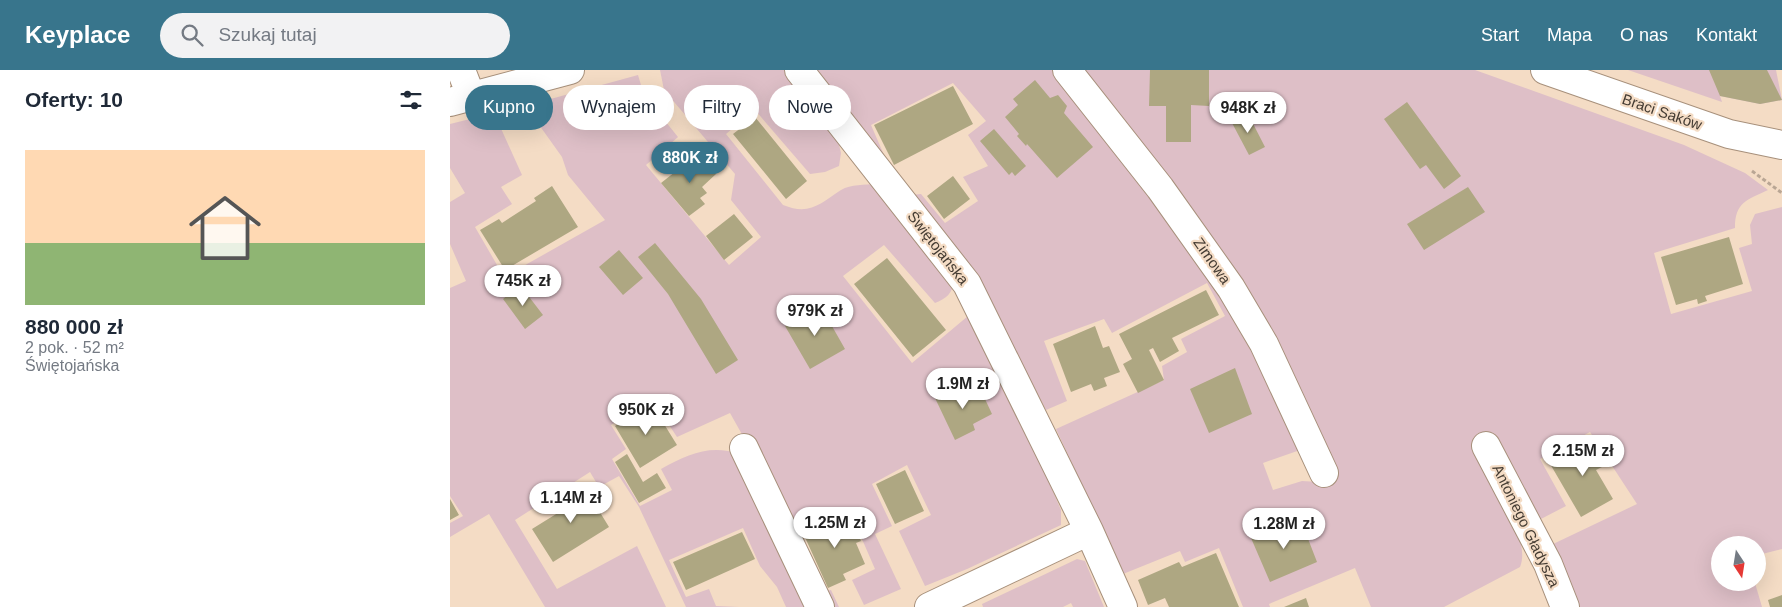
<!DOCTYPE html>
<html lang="pl">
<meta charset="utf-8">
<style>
:root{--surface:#fff;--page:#f2f2f3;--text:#1f2937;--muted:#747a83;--line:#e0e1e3;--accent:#38758c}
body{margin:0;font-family:Arial,sans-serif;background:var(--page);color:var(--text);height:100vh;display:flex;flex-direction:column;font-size:19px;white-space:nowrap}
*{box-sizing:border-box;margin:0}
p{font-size:16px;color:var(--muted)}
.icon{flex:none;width:28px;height:28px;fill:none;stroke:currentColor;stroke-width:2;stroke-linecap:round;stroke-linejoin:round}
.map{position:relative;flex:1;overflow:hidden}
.side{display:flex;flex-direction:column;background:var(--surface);width:450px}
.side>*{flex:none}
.guide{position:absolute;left:15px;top:15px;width:475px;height:45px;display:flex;gap:10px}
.needle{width:32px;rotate:168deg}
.controls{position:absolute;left:1261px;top:466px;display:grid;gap:10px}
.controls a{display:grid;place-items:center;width:55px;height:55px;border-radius:50%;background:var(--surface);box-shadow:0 5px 20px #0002;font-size:25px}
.price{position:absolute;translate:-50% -42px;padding:0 11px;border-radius:18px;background:#fff;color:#222;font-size:16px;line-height:32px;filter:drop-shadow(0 1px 2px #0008)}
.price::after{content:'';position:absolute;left:50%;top:30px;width:15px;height:11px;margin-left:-8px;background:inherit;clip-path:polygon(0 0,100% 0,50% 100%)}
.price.selected{background:var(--accent);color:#fff}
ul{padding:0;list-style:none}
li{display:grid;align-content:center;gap:10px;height:265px;padding:0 25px}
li+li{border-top:1px solid var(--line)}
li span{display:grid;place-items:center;height:155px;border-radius:0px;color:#555}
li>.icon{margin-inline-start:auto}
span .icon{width:90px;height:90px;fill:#fffc;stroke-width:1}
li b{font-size:21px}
h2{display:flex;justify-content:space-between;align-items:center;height:60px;padding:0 25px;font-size:21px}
.pill{padding:0 18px;border-radius:22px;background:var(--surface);box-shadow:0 5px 20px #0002;font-size:18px;line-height:45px}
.pill.selected{background:var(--accent);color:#fff}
header{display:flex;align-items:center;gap:30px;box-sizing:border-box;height:70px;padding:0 25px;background:var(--accent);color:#fff}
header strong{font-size:24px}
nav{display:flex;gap:28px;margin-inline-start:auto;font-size:18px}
.search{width:350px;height:45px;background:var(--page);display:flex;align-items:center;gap:12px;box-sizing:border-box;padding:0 18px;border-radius:28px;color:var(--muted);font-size:19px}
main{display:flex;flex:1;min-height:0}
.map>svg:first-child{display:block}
.green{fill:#debfc7}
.building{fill:#aea782}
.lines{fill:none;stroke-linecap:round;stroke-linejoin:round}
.minor-casing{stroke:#a7907b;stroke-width:30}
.path{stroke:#b9a694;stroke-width:3;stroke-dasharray:4 2.5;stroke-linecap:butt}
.minor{stroke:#fff;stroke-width:28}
.labels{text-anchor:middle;stroke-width:4.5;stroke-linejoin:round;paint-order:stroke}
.street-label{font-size:15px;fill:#443b32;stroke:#f4dcc5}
</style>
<header>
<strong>Keyplace</strong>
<div class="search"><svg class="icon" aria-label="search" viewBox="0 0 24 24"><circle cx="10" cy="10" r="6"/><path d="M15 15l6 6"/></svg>Szukaj tutaj</div>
<nav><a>Start</a><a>Mapa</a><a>O nas</a><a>Kontakt</a></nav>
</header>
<main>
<section class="side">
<h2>Oferty: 10<svg class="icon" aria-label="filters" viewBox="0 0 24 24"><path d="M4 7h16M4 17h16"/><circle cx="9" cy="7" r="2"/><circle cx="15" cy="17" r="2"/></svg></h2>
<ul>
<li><span style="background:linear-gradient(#ffd9b3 60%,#8fb573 0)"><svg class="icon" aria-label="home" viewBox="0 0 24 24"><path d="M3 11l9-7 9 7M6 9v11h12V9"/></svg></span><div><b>880 000 zł</b><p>2 pok. · 52 m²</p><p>Świętojańska</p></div></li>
</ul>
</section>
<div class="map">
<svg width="1332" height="537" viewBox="0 0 1332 537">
<rect width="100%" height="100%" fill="#f4dcc5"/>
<path class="green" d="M 210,0 L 337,0 L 387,66 L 391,83 L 389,96 L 375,102 L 360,104 L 305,40 L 276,64 L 333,135 C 360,146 371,133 391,120 C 401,114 415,115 426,114 L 504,211 C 502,224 497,228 485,233 L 434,175 L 393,206 L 462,293 L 518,246 L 529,264 L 598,410 L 611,440 L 611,455 L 517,499 L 475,516 L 449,461 L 481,445 L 457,395 L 422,414 L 442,456 L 425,464 L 451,519 L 414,535 L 402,510 L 425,499 L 398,437 L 350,460 L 376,521 L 381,520 L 389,537 L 375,537 L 312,400 L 280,343 L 227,367 L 202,329 L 161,355 L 176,379 L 162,389 L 190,436 L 222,420 L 211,399 C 238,384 260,374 290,384 L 362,537 L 336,537 L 327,517 L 310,496 L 293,458 L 219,490 L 236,527 L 259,519 L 266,536 L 289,537 L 236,537 L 189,437 L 169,406 L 149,417 L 140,402 L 65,450 L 107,519 L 187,476 L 216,537 L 95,537 L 39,444 L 0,467 L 0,453 L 13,446 L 0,426 L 0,218 L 16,211 L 0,174 L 0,132 L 15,123 L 0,98 L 0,54 L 44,43 L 72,105 L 51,117 L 62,134 L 25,157 L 54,207 L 155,150 L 118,105 L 112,87 L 87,52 L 86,33 L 188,5 L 194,25 L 228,67 L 196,95 L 279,195 L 311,167 L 281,130 L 285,104 L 214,20 Z
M 358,0 L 610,0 L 699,115 L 769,213 L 806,270 L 853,379 L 813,393 L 823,420 L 852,411 L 885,413 C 865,366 848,315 823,271 C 768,174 696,88 628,0 L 1025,0 L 1234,75 L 1295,103 L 1318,120 C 1297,130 1285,132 1285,158 L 1204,183 L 1221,244 L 1302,221 L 1289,178 L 1302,174 L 1300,155 L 1305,144 L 1332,137 L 1332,479 L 1308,485 L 1308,475 L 1270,475 L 1270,512 L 1305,513 L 1312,537 L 1124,537 L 1101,475 L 1187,434 L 1140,362 L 1090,389 L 1116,436 L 1089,450 L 1039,364 L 1027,375 L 1028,387 C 1042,413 1082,469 1070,497 L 994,537 L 921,537 L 905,498 L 819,534 L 820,537 L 793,537 L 769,478 L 735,492 L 730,481 L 673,504 L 606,359 L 714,310 L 712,296 L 737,282 L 731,269 L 775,246 L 757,213 L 662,263 L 654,249 L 594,271 L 617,331 L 596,340 L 524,200 L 462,125 L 471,124 L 495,153 L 528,131 L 513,107 L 538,96 L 518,65 L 536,51 L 503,13 L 421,55 L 444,108 Z
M 1178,0 L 1326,0 L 1332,30 L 1310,34 L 1270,26 L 1272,32 Z
M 627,489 L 635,491 L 654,537 L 623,537 L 621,533 L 613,537 L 533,537 L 532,534 Z"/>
<path class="building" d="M 700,0 L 759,0 L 759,36 L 741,35 L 741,72 L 716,72 L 716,36 L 699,36 Z
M 1259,0 L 1317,0 L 1332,30 L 1310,34 L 1270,26 Z
M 585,10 L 600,28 L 608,25 L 617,36 L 614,43 L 643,77 L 607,108 L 577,74 L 576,76 L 567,66 L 569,64 L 555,47 L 568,35 L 563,29 Z
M 503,16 L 523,54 L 444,95 L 424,55 Z
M 957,32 L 1011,106 L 994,119 L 976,95 L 970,99 L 934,49 Z
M 797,42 L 815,77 L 799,85 L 781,51 Z
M 305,47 L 357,111 L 336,129 L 283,64 Z
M 544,59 L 576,96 L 565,106 L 562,102 L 559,105 L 530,71 Z
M 249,83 L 266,104 L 252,117 L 257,123 L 250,128 L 255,134 L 239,146 L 211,113 Z
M 503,106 L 520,129 L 494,149 L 477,126 Z
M 102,116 L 128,157 L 55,200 L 30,160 L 49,149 L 52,153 L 86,131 L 84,128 Z
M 1018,117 L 1035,142 L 974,180 L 957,154 Z
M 284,144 L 303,167 L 274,190 L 256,166 Z
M 1279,167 L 1293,214 L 1255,226 L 1257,231 L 1248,234 L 1247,229 L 1226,235 L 1211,187 Z
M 205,173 L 251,229 L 288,290 L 266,304 L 218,224 L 188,187 Z
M 169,180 L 193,208 L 173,225 L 149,197 Z
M 437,188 L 496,260 L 463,287 L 404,214 Z
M 70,215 L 93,245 L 75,259 L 53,229 Z
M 756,220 L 769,245 L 722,268 L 729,281 L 710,292 L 703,278 L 699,280 L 714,310 L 688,323 L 673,294 L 682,289 L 669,264 Z
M 370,235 L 395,279 L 360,299 L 335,256 Z
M 645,256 L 653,278 L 659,276 L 670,302 L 654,308 L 657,316 L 644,321 L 641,314 L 621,322 L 603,274 Z
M 785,298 L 802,344 L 759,363 L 740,319 Z
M 528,314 L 542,344 L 523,354 L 525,360 L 505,370 L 485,328 L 503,319 L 505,324 Z
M 201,333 L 227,375 L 190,398 L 165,356 Z
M 1141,368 L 1156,395 L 1146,400 L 1163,429 L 1131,447 L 1099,392 Z
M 177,384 L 193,412 L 207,403 L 216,418 L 189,433 L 165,392 Z
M 455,400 L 474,441 L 445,454 L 426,414 Z
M 132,413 L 159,457 L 103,492 L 82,459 L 111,441 L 104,430 Z
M 0,429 L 9,445 L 0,450 Z
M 393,444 L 400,461 L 405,458 L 411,471 L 406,473 L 415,494 L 393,504 L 396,510 L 378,518 L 353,463 Z
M 850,448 L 867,492 L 820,512 L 801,468 Z
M 292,462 L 305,489 L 236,520 L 223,492 Z
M 766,483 L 789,537 L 719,537 L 715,528 L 698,535 L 688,510 L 729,492 L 732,497 Z
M 1332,525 L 1332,537 L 1320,537 L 1318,530 Z
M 856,528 L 859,537 L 834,537 Z"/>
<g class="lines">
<defs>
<path id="minor" d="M 11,0 L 21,26
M 349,0 L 517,214 L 639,461 L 673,537
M 617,0 L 710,118 L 781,218 L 814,274 L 874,403
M 1095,0 L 1279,64 L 1332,75
M 0,32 L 120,0
M 1036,376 L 1098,494 L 1115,537
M 294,378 L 370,537
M 479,537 L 639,461"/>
</defs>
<use href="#minor" class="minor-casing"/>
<path class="path" d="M 1302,101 L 1332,123"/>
<use href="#minor" class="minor"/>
</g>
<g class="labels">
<g class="street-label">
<text transform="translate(1212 42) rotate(19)" y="5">Braci Saków</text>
<text transform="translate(488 178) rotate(52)" y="5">Świętojańska</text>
<text transform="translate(762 191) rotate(55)" y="5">Zimowa</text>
<text transform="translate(1076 456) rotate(64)" y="5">Antoniego Gładysza</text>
</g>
</g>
</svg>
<div class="controls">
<a><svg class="needle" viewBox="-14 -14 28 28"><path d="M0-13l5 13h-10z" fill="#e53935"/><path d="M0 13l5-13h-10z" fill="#747a83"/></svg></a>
</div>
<b class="price" style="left:798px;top:64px">948K zł</b>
<b class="price selected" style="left:240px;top:114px">880K zł</b>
<b class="price" style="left:73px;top:237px">745K zł</b>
<b class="price" style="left:365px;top:267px">979K zł</b>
<b class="price" style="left:513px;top:340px">1.9M zł</b>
<b class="price" style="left:196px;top:366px">950K zł</b>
<b class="price" style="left:1133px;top:407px">2.15M zł</b>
<b class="price" style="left:121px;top:454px">1.14M zł</b>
<b class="price" style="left:385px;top:479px">1.25M zł</b>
<b class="price" style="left:834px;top:480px">1.28M zł</b>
<div class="guide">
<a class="pill selected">Kupno</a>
<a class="pill">Wynajem</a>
<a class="pill">Filtry</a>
<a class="pill">Nowe</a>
</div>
</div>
</main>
